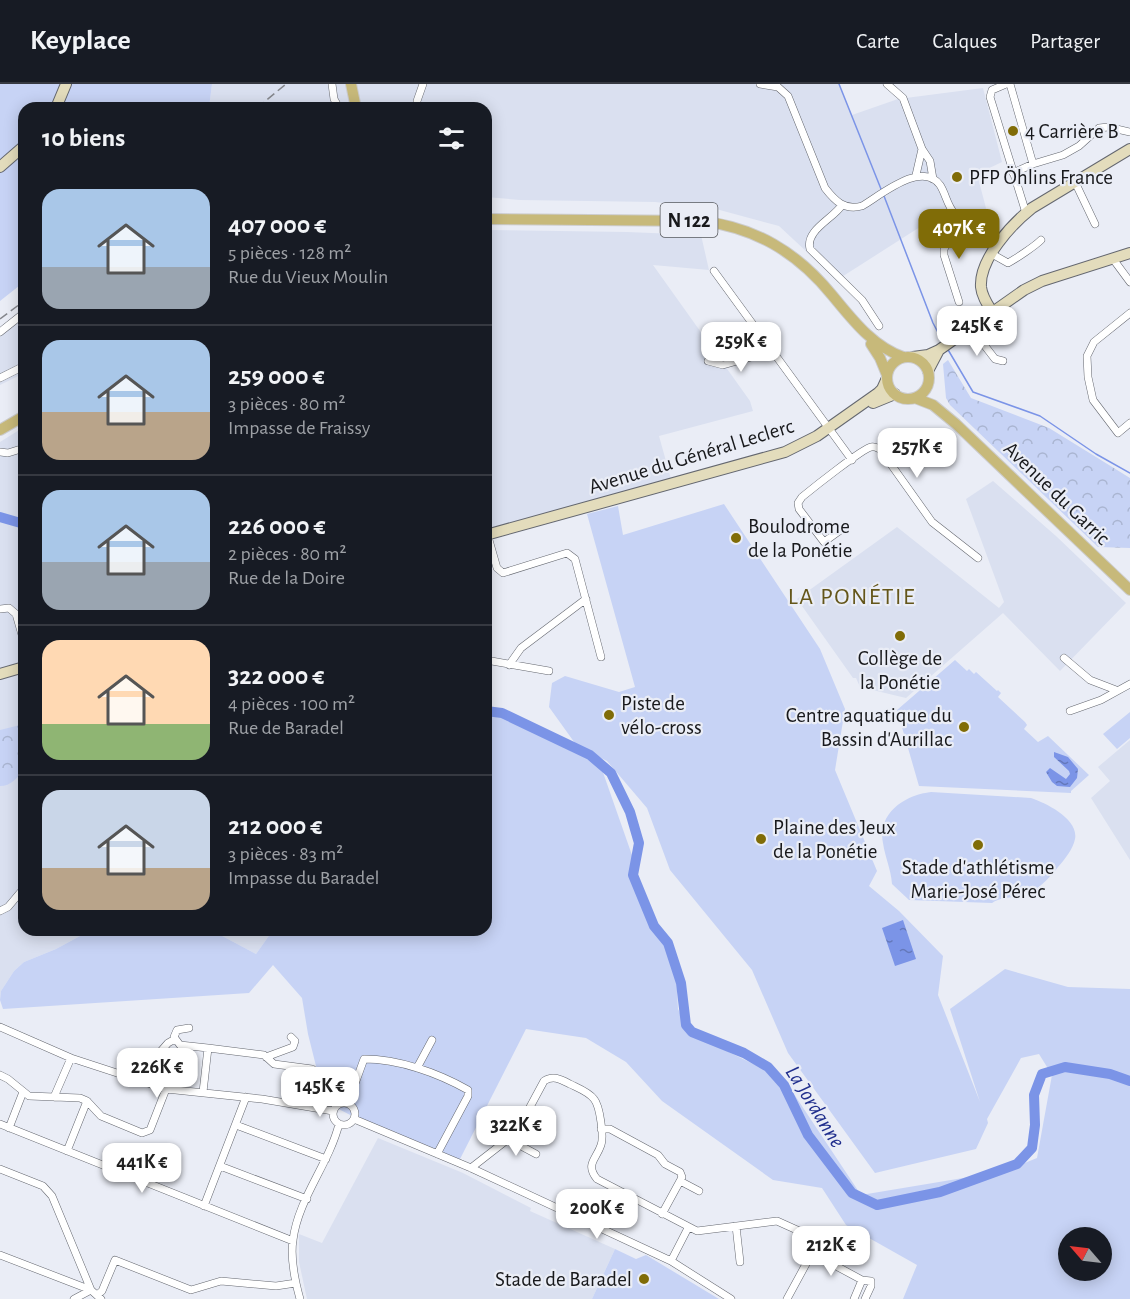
<!DOCTYPE html>
<html lang="fr">
<meta charset="utf-8">
<style>
:root{--surface:#171b24;--page:#242831;--text:#f1f3f6;--muted:#9ea1a6;--line:#363941;--accent:#806c07}
body{margin:0;font-family:"Alegreya Sans",sans-serif;background:var(--page);color:var(--text);height:100vh;display:flex;flex-direction:column;font-size:22px;white-space:nowrap}
*{box-sizing:border-box;margin:0}
p{font-size:20px;color:var(--muted)}
.icon{flex:none;width:33px;height:33px;fill:none;stroke:currentColor;stroke-width:2;stroke-linecap:round;stroke-linejoin:round}
.map{position:relative;flex:1;overflow:hidden}
.sheet{position:absolute;left:18px;top:18px;width:474px;height:834px;display:flex;flex-direction:column;background:var(--surface);border-radius:18px;box-shadow:0 3px 15px #0003}
.sheet>*{flex:none}
.needle{width:39px;rotate:298deg}
.tools{position:absolute;left:1058px;top:1143px;display:grid;gap:12px}
.tools a{display:grid;place-items:center;width:54px;height:54px;border-radius:50%;background:var(--surface);box-shadow:0 3px 15px #0003;font-size:30px}
.price{position:absolute;translate:-50% -51px;padding:0 14px;border-radius:12px;background:#fff;color:#222;font-size:20px;line-height:39px;filter:drop-shadow(0 2px 3px #0008)}
.price::after{content:'';position:absolute;left:50%;top:36px;width:18px;height:14px;margin-left:-9px;background:inherit;clip-path:polygon(0 0,100% 0,50% 100%)}
.price.on{background:var(--accent);color:#fff}
ul{padding:0;list-style:none}
li{display:flex;align-items:center;gap:18px;height:150px;padding:0 24px}
li+li{border-top:2px solid var(--line)}
li span{display:grid;place-items:center;flex:none;width:168px;height:120px;border-radius:18px;color:#555}
li>.icon{margin-inline-start:auto}
span .icon{width:72px;height:72px;fill:#fffc;stroke-width:1}
li b{font-size:26px}
h2{display:flex;justify-content:space-between;align-items:center;height:72px;padding:0 24px;font-size:26px}
header{display:flex;align-items:center;gap:36px;box-sizing:border-box;height:84px;padding:0 30px;background:var(--surface);border-bottom:2px solid var(--line)}
header strong{font-size:28px}
nav{display:flex;gap:33px;margin-inline-start:auto;font-size:21px}
.map>svg:first-child{display:block}
.built{fill:#dae0f0}
.green{fill:#c7d3f5;fill-rule:evenodd}
.park{fill:url(#park-crowns)}
.water{fill:url(#water-ripples)}
.lines{fill:none;stroke-linecap:round;stroke-linejoin:round}
.stream{stroke:#7b94e7;stroke-width:1.5}
.river{stroke:#7b94e7;stroke-width:10}
.street-casing{stroke:#64676f;stroke-width:8}
.secondary-casing{stroke:#64676f;stroke-width:12}
.primary-casing{stroke:#cccccd;stroke-width:12}
.street{stroke:#fff;stroke-width:7}
.secondary{stroke:#e3dcbc;stroke-width:10}
.primary{stroke:#c7b97a;stroke-width:10}
.rail{stroke:#85878d;stroke-width:1.5;stroke-dasharray:9 4.5;stroke-linecap:butt}
.poi-dot{fill:#806c07;stroke:#eaedf6;stroke-width:2}
.labels{text-anchor:middle;stroke-width:4.5;stroke-linejoin:round;paint-order:stroke}
.shield{fill:#eaedf6;stroke:#57595d;stroke-width:1.5}
.shield-label{font-size:20px;font-weight:bold;fill:#18191c}
.poi-label{font-size:21px;fill:#18191c;stroke:#eaedf6;text-anchor:start}
.street-label{font-size:21px;fill:#18191c;stroke:#eaedf6}
.water-label{font-size:22px;font-style:italic;fill:#212f8d;stroke:#eaedf6}
.quarter-label{font-size:24px;letter-spacing:1.5px;fill:#64561a;stroke:#eaedf6}
</style>
<header>
<strong>Keyplace</strong>
<nav><a>Carte</a><a>Calques</a><a>Partager</a></nav>
</header>
<div class="map">
<svg width="1130" height="1215" viewBox="0 0 1130 1215">
<defs>
<pattern id="park-crowns" width="20" height="18" patternUnits="userSpaceOnUse" patternTransform="scale(1.5)"><rect width="20" height="18" fill="#c7d3f5"/><path d="M2 6a3 3 0 1 1 6 0M12 15a3 3 0 1 1 6 0" fill="none" stroke="#aab5d1"/></pattern>
<pattern id="water-ripples" width="26" height="14" patternUnits="userSpaceOnUse" patternTransform="scale(1.5)"><rect width="26" height="14" fill="#7b94e7"/><path d="M2 4q2-2 4 0t4 0M15 11q2-2 4 0t4 0" fill="none" stroke="#6478ba"/></pattern>
</defs>
<rect width="100%" height="100%" fill="#eaedf6"/>
<path class="built" d="M 212,0 L 839,0 L 852,31 L 898,15 L 983,4 L 1002,78 L 977,90 L 991,143 L 978,145 L 945,127 L 837,196 L 779,142 L 716,125 L 655,118 L 520,116 L 486,113 L 486,24 L 209,24 Z
M 486,146 L 627,148 L 701,151 L 709,186 L 653,181 L 750,317 L 753,327 L 659,352 L 671,395 L 486,446 Z
M 24,224 L 24,289 L 0,301 L 0,243 Z
M 24,343 L 24,846 L 91,846 L 56,865 L 24,878 L 14,887 L 1,907 L 0,916 L 0,358 Z
M 993,397 L 1056,452 L 1126,519 L 1060,587 L 1003,529 L 906,614 L 860,603 L 856,594 L 853,594 L 797,515 L 897,443 L 999,524 L 1004,518 L 966,415 Z
M 1130,656 L 1130,776 L 1091,714 L 1110,697 L 1098,683 Z
M 211,846 L 273,846 L 256,870 Z
M 378,1054 L 463,1089 L 531,1124 L 530,1127 L 615,1165 L 592,1215 L 307,1215 L 299,1178 L 299,1150 L 322,1159 Z"/>
<path class="green" d="M 0,0 L 212,0 L 209,24 L 24,24 L 24,198 L 0,217 Z
M 724,420 L 820,565 L 845,625 L 835,686 L 877,787 L 869,802 L 899,827 L 943,872 L 938,911 L 980,1018 L 950,925 L 1005,885 L 1068,903 L 1130,905 L 1130,1215 L 903,1215 L 917,1181 L 846,1141 L 822,1104 L 773,1096 L 662,1017 L 626,978 L 586,954 L 526,945 L 459,1077 L 358,1035 L 325,1018 L 308,950 L 302,914 L 273,881 L 249,909 L 3,925 L 0,916 L 1,907 L 14,887 L 24,878 L 56,865 L 91,846 L 211,846 L 256,870 L 273,846 L 486,846 L 486,625 L 599,677 L 633,774 L 632,794 L 651,842 L 667,861 L 676,889 L 678,925 L 690,949 L 784,995 L 861,1111 L 1005,1087 L 1037,1074 L 1052,991 L 1039,970 L 1021,974 L 987,1035 L 988,1039 L 976,1065 L 875,1089 L 788,969 L 752,886 L 670,786 L 647,724 L 607,677 L 577,662 L 549,623 L 552,599 L 565,592 L 619,608 L 635,603 L 587,430 L 618,422 L 623,451 ZM 1068,1154 L 1101,1154 L 1101,1186 L 1068,1186 Z
M 955,576 L 967,587 L 969,585 L 974,590 L 976,588 L 997,607 L 998,606 L 1001,609 L 998,613 L 1025,638 L 1027,641 L 1024,645 L 1038,658 L 1048,652 L 1089,691 L 1071,707 L 1071,709 L 919,702 L 897,626 Z
M 1130,628 L 1130,654 L 1117,665 L 1103,650 Z
M 931,708 L 1031,714 C 1046,719 1079,735 1075,755 C 1073,765 1065,775 1058,783 C 1051,792 1041,803 1031,808 C 1019,815 1003,811 992,819 L 909,816 L 892,800 C 891,785 885,773 883,759 C 877,729 905,711 931,708 Z
M 615,1165 L 636,1175 L 646,1171 L 719,1215 L 592,1215 Z"/>
<path class="park" d="M 948,276 L 971,314 L 1049,344 L 1130,394 L 1130,464 L 1098,463 L 950,321 L 946,314 L 943,280 Z
M 24,640 L 24,686 C 17,694 11,702 0,702 L 0,646 Z"/>
<path class="water" d="M 1054,668 L 1068,673 L 1078,685 L 1077,694 L 1070,703 L 1057,702 L 1052,698 L 1046,688 L 1050,684 L 1066,695 L 1070,690 L 1069,687 L 1054,673 Z
M 903,836 L 916,875 L 895,882 L 882,844 Z"/>
<g class="lines">
<path class="stream" d="M 839,0 L 881,105
M 884,112 L 933,239 L 943,258
M 947,264 L 973,308 L 1040,332 L 1096,370 L 1130,389"/>
<path class="river" d="M 0,433 L 24,440
M 486,627 L 502,629 L 590,671 L 611,689 L 630,728 L 639,759 L 633,791 L 654,842 L 668,859 L 681,899 L 686,941 L 692,948 L 744,969 L 768,983 L 784,1001 L 808,1051 L 852,1109 L 877,1121 L 940,1108 L 1017,1080 L 1032,1064 L 1035,1041 L 1034,1011 L 1042,990 L 1065,983 L 1110,990 L 1130,997"/>
<defs>
<path id="street" d="M 332,0 L 334,15 L 339,24
M 760,0 L 778,3 L 788,12 L 825,104 C 835,117 845,127 862,122 C 881,111 922,76 940,101 C 946,110 947,122 955,130 C 966,142 985,150 998,158
M 887,0 L 903,14 L 922,65 L 930,77 L 933,95
M 1006,0 L 992,6 L 990,13 L 1026,129
M 1010,0 L 1033,80 L 1013,89
M 417,24 L 417,17 L 423,0
M 1033,80 L 1063,71 L 1079,62 L 1099,44 L 1108,43 L 1130,48
M 916,91 L 922,65
M 1075,98 L 1095,140
M 842,121 C 833,135 805,146 810,165 L 862,216 L 879,242
M 992,170 L 1008,179 C 1017,174 1035,162 1041,156
M 1113,175 L 1130,198
M 714,187 L 852,376
M 959,218 L 944,171 L 944,165 L 962,136
M 1130,229 L 1094,258 L 1087,272 L 1088,293 L 1093,316 L 1118,349 L 1130,339
M 971,244 L 995,275 L 1003,277
M 0,248 L 24,229
M 708,277 L 723,281 L 772,267
M 0,294 L 24,282
M 0,368 L 8,369 L 24,364
M 842,445 L 824,458 L 799,425 L 798,419 L 802,413 C 813,404 862,365 871,363 C 875,362 877,364 880,365 L 932,438 L 978,474
M 489,456 L 497,484 L 503,489 L 567,469 L 575,475 L 601,573
M 0,525 L 9,524 L 16,530 L 24,558
M 1064,574 L 1090,596 L 1116,606
M 486,576 L 549,587
M 509,581 L 521,564 L 586,515
M 1070,627 L 1101,616 L 1130,600
M 0,827 L 8,823 L 24,804
M 0,943 L 71,974 L 166,1005 L 262,1015 L 333,1027
M 189,944 L 177,946 L 174,953 L 180,961 L 208,964 L 203,1008
M 208,964 L 264,971 L 274,980 L 312,985
M 266,973 L 293,963 L 295,957 L 291,953
M 417,984 L 432,956
M 147,988 L 147,983 L 168,959 L 175,955
M 0,991 L 8,995 L 29,1012 L 80,1014 L 87,1017 L 101,1032 L 142,1049 L 150,1046 L 166,1005
M 54,1013 L 71,974
M333 1030a11 11 0 1 1 22 0a11 11 0 1 1-22 0Z
M 348,1019 L 364,975 C 399,975 438,989 468,1006 L 468,1012 L 437,1070
M 354,1035 L 471,1084 L 671,1177 L 731,1215
M 0,1040 L 293,1157
M 236,1041 L 326,1075
M 9,1044 L 23,1008
M 601,1045 L 610,1045 L 658,1071 L 665,1080 L 680,1088 L 682,1093 L 680,1097 L 662,1130
M 508,1055 L 536,1070
M 67,1067 L 87,1017
M 220,1082 L 307,1115
M 471,1084 L 516,1049 L 544,997 C 553,991 560,995 570,1000 C 578,1004 589,1008 594,1015 C 600,1022 604,1053 601,1061 C 596,1076 585,1080 597,1095 L 697,1147 L 777,1137 L 808,1151 L 812,1157 L 812,1169 L 787,1215
M 0,1085 L 43,1102 L 52,1112 L 91,1206 L 101,1215
M 680,1097 L 699,1107
M 204,1122 L 246,1013
M 736,1142 L 740,1178
M 812,1169 L 862,1196 L 871,1197 L 871,1202 L 865,1215
M 0,1171 L 91,1206
M 671,1177 L 688,1144
M 97,1211 L 102,1207 L 115,1176 L 191,1206 L 221,1197 L 276,1202 L 296,1199
M 74,1215 L 91,1206
M 300,1215 C 295,1197 290,1175 293,1156 C 298,1115 329,1080 339,1040
M 854,1215 L 862,1196"/>
<path id="secondary" d="M 56,24 L 66,0
M 0,83 L 24,62
M 993,229 C 988,221 982,213 981,203 C 979,175 1012,140 1032,124 L 1130,65
M 913,273 L 928,271 L 939,266 L 1024,206 L 1042,197 L 1130,169
M 928,287 L 939,266
M 873,319 L 895,310
M 486,451 L 785,368 L 817,352 L 878,309 L 882,305 L 887,294
M 0,590 L 24,583"/>
<path id="primary" d="M 351,0 L 356,24
M 486,135 L 700,137 C 755,143 797,168 832,211 C 852,235 872,262 903,273
M 871,260 L 880,274 L 887,291
M887 294a21 21 0 1 1 42 0a21 21 0 1 1-42 0Z
M 915,314 L 933,321 L 956,340 L 1130,506
M 0,346 L 24,332"/>
</defs>
<use href="#street" class="street-casing"/>
<use href="#secondary" class="secondary-casing"/>
<use href="#primary" class="primary-casing"/>
<use href="#street" class="street"/>
<use href="#secondary" class="secondary"/>
<use href="#primary" class="primary"/>
<path class="rail" d="M 257,24 L 286,0
M 0,235 L 24,217"/>
</g>
<g class="poi-dot">
<circle cx="1013" cy="47" r="6"/>
<circle cx="957" cy="93" r="6"/>
<circle cx="736" cy="454" r="6"/>
<circle cx="900" cy="552" r="6"/>
<circle cx="609" cy="631" r="6"/>
<circle cx="964" cy="643" r="6"/>
<circle cx="761" cy="755" r="6"/>
<circle cx="978" cy="761" r="6"/>
<circle cx="644" cy="1195" r="6"/>
</g>
<g class="labels">
<rect class="shield" x="660.5" y="119" width="57" height="34" rx="4.5"/>
<g class="shield-label">
<text x="689" y="143">N 122</text>
</g>
<g class="poi-label">
<text x="1025" y="54">4 Carrière B</text>
<text x="969" y="100">PFP Öhlins France</text>
<text x="748" y="449">Boulodrome<tspan x="748" dy="24">de la Ponétie</tspan></text>
<text x="900" y="581" text-anchor="middle">Collège de<tspan x="900" dy="24">la Ponétie</tspan></text>
<text x="621" y="626">Piste de<tspan x="621" dy="24">vélo-cross</tspan></text>
<text x="952" y="638" text-anchor="end">Centre aquatique du<tspan x="952" dy="24">Bassin d'Aurillac</tspan></text>
<text x="773" y="750">Plaine des Jeux<tspan x="773" dy="24">de la Ponétie</tspan></text>
<text x="978" y="790" text-anchor="middle">Stade d'athlétisme<tspan x="978" dy="24">Marie-José Pérec</tspan></text>
<text x="632" y="1202" text-anchor="end">Stade de Baradel</text>
</g>
<g class="street-label">
<text transform="translate(691 372) rotate(-17)" y="7">Avenue du Général Leclerc</text>
<text transform="translate(1057 409) rotate(44)" y="7">Avenue du Garric</text>
</g>
<g class="water-label">
<text transform="translate(816 1022) rotate(58)" y="8">La Jordanne</text>
</g>
<g class="quarter-label">
<text x="852" y="520">LA PONÉTIE</text>
</g>
</g>
</svg>
<div class="tools">
<a><svg class="needle" viewBox="-14 -14 28 28"><path d="M0-13l5 13h-10z" fill="#e53935"/><path d="M0 13l5-13h-10z" fill="#9ea1a6"/></svg></a>
</div>
<b class="price on" style="left:959px;top:176px">407K €</b>
<b class="price" style="left:977px;top:273px">245K €</b>
<b class="price" style="left:741px;top:289px">259K €</b>
<b class="price" style="left:917px;top:395px">257K €</b>
<b class="price" style="left:157px;top:1015px">226K €</b>
<b class="price" style="left:320px;top:1034px">145K €</b>
<b class="price" style="left:516px;top:1073px">322K €</b>
<b class="price" style="left:142px;top:1110px">441K €</b>
<b class="price" style="left:597px;top:1156px">200K €</b>
<b class="price" style="left:831px;top:1193px">212K €</b>
<section class="sheet">
<h2>10 biens<svg class="icon" aria-label="filters" viewBox="0 0 24 24"><path d="M4 7h16M4 17h16"/><circle cx="9" cy="7" r="2"/><circle cx="15" cy="17" r="2"/></svg></h2>
<ul>
<li><span style="background:linear-gradient(#a9c7e8 65%,#9aa5b1 0)"><svg class="icon" aria-label="home" viewBox="0 0 24 24"><path d="M3 11l9-7 9 7M6 9v11h12V9"/></svg></span><div><b>407 000 €</b><p>5 pièces · 128 m²</p><p>Rue du Vieux Moulin</p></div></li>
<li><span style="background:linear-gradient(#a9c7e8 60%,#b9a48a 0)"><svg class="icon" aria-label="home" viewBox="0 0 24 24"><path d="M3 11l9-7 9 7M6 9v11h12V9"/></svg></span><div><b>259 000 €</b><p>3 pièces · 80 m²</p><p>Impasse de Fraissy</p></div></li>
<li><span style="background:linear-gradient(#a9c7e8 60%,#9aa5b1 0)"><svg class="icon" aria-label="home" viewBox="0 0 24 24"><path d="M3 11l9-7 9 7M6 9v11h12V9"/></svg></span><div><b>226 000 €</b><p>2 pièces · 80 m²</p><p>Rue de la Doire</p></div></li>
<li><span style="background:linear-gradient(#ffd9b3 70%,#8fb573 0)"><svg class="icon" aria-label="home" viewBox="0 0 24 24"><path d="M3 11l9-7 9 7M6 9v11h12V9"/></svg></span><div><b>322 000 €</b><p>4 pièces · 100 m²</p><p>Rue de Baradel</p></div></li>
<li><span style="background:linear-gradient(#c9d6e8 65%,#b9a48a 0)"><svg class="icon" aria-label="home" viewBox="0 0 24 24"><path d="M3 11l9-7 9 7M6 9v11h12V9"/></svg></span><div><b>212 000 €</b><p>3 pièces · 83 m²</p><p>Impasse du Baradel</p></div></li>
</ul>
</section>
</div>
